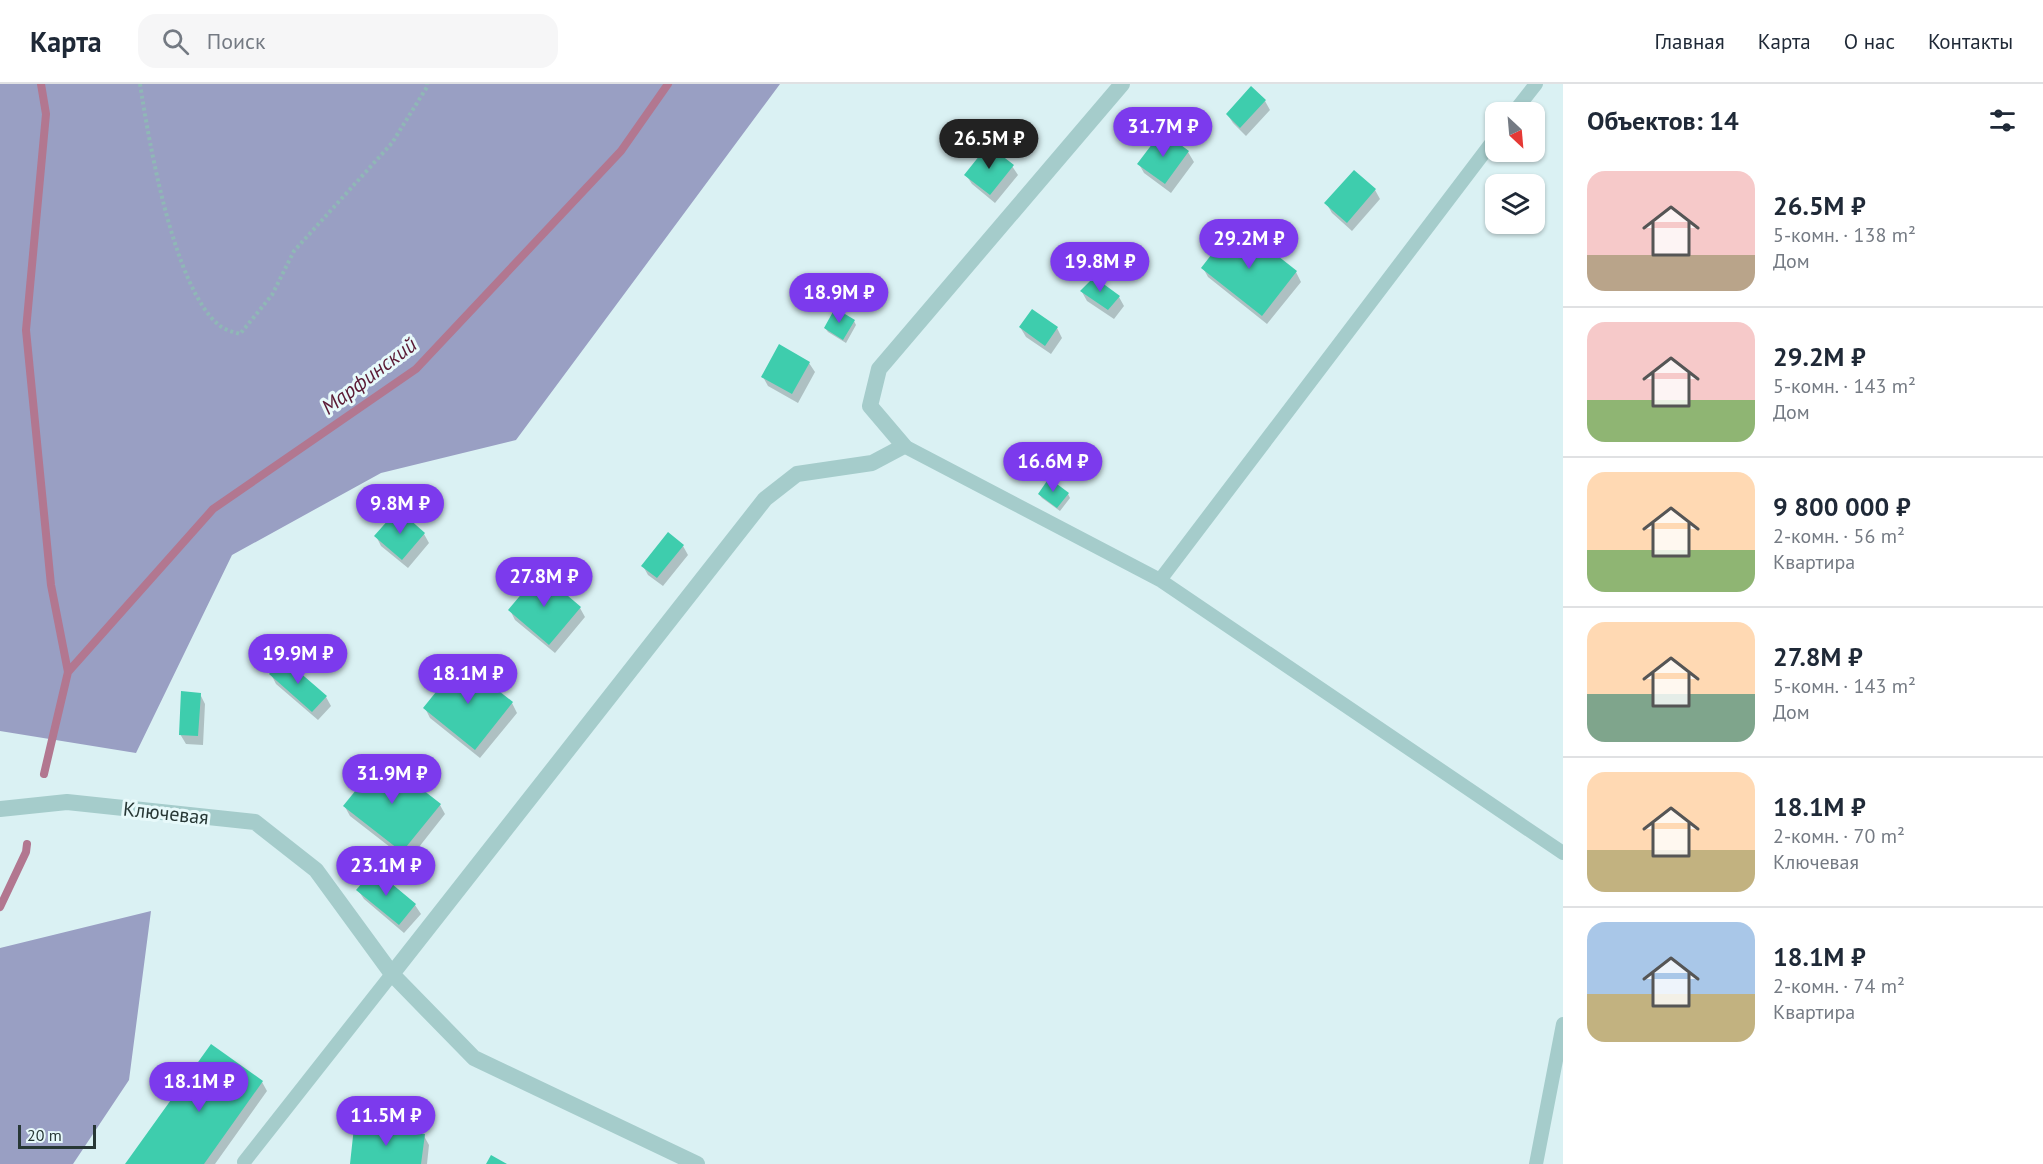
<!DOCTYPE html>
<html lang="ru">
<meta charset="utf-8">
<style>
:root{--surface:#fff;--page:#f6f6f7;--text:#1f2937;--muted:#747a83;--line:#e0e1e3;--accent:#7c3aed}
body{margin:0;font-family:"PT Sans",sans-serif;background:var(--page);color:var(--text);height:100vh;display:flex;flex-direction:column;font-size:22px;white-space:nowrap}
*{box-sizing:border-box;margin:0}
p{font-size:20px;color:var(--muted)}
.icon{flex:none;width:33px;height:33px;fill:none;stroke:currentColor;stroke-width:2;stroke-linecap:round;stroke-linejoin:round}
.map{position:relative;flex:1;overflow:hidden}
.details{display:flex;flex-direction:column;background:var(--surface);width:480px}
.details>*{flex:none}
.needle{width:39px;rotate:154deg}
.fabs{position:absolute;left:1485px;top:18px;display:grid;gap:12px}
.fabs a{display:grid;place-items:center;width:60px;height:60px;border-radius:12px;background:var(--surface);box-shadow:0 2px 4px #0004;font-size:30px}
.scale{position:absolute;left:18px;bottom:15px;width:78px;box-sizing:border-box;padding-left:6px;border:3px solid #273735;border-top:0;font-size:16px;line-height:21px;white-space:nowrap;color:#273735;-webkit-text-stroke:4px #e7f9fa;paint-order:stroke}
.price{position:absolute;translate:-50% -51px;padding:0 14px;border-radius:21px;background:var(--accent);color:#fff;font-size:20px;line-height:39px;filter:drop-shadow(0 2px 3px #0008)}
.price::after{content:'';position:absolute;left:50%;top:36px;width:18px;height:14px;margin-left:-9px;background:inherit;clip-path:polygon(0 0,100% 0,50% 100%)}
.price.selected{background:#222;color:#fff}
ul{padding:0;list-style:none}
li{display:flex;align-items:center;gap:18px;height:150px;padding:0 24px}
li+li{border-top:2px solid var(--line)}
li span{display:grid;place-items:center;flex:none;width:168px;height:120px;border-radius:18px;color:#555}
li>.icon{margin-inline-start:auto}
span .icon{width:72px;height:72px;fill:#fffc;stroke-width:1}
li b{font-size:26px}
h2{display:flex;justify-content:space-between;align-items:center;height:72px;padding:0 24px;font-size:26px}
header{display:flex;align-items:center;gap:36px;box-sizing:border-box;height:84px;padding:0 30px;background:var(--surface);border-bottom:2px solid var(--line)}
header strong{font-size:28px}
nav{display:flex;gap:33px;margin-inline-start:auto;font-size:21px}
.search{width:420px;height:54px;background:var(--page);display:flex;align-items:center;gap:15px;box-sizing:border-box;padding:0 21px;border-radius:18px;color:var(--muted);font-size:22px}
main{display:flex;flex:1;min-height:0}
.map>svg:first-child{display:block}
.green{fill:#999fc3}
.shadow{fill:#0003}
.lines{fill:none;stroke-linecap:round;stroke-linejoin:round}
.stream{stroke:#b27790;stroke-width:8}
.building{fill:#3ecdad}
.path{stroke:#8fb8b6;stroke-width:4;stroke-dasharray:3 3;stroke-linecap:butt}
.service{stroke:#a5cccb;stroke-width:14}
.minor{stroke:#a5cccb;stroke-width:16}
.labels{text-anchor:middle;stroke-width:6;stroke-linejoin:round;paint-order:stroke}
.street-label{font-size:20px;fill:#273735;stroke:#e7f9fa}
.water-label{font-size:21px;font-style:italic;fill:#5b1a34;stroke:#e7f9fa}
</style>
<header>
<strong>Карта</strong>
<div class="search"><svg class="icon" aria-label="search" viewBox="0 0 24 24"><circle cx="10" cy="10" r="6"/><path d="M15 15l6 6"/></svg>Поиск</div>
<nav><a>Главная</a><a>Карта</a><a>О нас</a><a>Контакты</a></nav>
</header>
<main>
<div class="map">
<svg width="1563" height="1080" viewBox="0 0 1563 1080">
<rect width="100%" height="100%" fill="#daf1f3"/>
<path class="green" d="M 0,0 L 780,0 L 516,356 L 381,389 L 232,471 L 136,669 L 0,647 Z
M 151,827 L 129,996 L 73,1080 L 0,1080 L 0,864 Z"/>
<path class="shadow" d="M 1265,17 L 1270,26 L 1246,52 L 1233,39 L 1227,30 Z
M 1162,49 L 1188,68 L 1194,78 L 1171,109 L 1144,89 L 1139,80 Z
M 1012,82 L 1018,91 L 995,119 L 972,100 L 966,91 Z
M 1375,106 L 1380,115 L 1352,147 L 1332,129 L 1326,119 Z
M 1203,184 L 1296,188 L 1301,198 L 1267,240 L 1208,193 Z
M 1082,208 L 1119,213 L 1124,222 L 1114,235 L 1087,217 Z
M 1032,227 L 1057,244 L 1062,254 L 1051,270 L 1026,253 L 1020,243 Z
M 854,237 L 856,241 L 846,259 L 828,248 L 825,244 Z
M 809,279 L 815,288 L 798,319 L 768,302 L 763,293 Z
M 1039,410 L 1068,410 L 1070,414 L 1060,427 L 1042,414 Z
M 424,450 L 429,459 L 408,484 L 381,462 L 376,452 Z
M 683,462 L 688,471 L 663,502 L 648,491 L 643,482 Z
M 580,524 L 585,533 L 555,569 L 515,536 L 510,526 Z
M 271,590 L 326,613 L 331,622 L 318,636 L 276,600 Z
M 200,610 L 205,620 L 203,661 L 186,660 L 180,650 Z
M 512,619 L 517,629 L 480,674 L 430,634 L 425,624 Z
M 440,721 L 445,730 L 408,777 L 350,732 L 345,723 Z
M 358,806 L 415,821 L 421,830 L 404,849 L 364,815 Z
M 262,998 L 267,1007 L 215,1080 L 127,1080 Z
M 424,1052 L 429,1061 L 427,1080 L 352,1080 Z"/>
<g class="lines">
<path class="stream" d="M 41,0 L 46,30 L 26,246 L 51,501 L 68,588 L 44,690
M 68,588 L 213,425 L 416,285 L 621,67 L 668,0
M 0,823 L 26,768 L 27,760"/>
</g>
<path class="building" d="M 1251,2 L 1266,16 L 1240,44 L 1226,30 Z
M 1162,47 L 1189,67 L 1165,100 L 1137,80 Z
M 988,61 L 1014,81 L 990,111 L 964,91 Z
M 1354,86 L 1376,105 L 1347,139 L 1324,119 Z
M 1236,139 L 1297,187 L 1262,232 L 1201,184 Z
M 1094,193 L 1120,212 L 1108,226 L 1080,207 Z
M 835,224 L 855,236 L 843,256 L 824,244 Z
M 1032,225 L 1058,243 L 1045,262 L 1019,243 Z
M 779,260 L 810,278 L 792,310 L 761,293 Z
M 1049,394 L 1069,409 L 1057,424 L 1038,410 Z
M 398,425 L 425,449 L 402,476 L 374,452 Z
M 668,448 L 684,461 L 657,494 L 641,482 Z
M 540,488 L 581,523 L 549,561 L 508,526 Z
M 283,574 L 327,612 L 312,628 L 269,590 Z
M 461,577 L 513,618 L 475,666 L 423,624 Z
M 181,607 L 201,609 L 198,652 L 179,651 Z
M 382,674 L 441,720 L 402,768 L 343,722 Z
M 374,785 L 416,820 L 399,841 L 356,806 Z
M 211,960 L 263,997 L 204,1080 L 125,1080 Z
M 354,1043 L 425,1050 L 421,1080 L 350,1080 Z
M 491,1071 L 507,1080 L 486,1080 Z"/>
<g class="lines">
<path class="path" d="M 140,0 C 149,58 174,205 219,241 C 224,246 234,248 240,250 L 272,211 L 294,167 L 392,59 L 427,3 L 427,0"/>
<path class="service" d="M 1514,28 L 1536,0
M 904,362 L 1160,496 L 1496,53
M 1160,496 L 1563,769
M 244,1078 L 392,890
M 1536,1080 L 1563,940"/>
<path class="minor" d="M 0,725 L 67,718 L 255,738 L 316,786 L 392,890 L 474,974 L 697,1080
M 392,890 L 765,415 L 797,390 L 872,379 L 904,362 L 870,322 L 879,285 L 1122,0"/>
</g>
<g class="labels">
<g class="street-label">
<text transform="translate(166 729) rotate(6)" y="7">Ключевая</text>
</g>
<g class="water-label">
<text transform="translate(369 292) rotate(-37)" y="7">Марфинский</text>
</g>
</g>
</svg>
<div class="fabs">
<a><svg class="needle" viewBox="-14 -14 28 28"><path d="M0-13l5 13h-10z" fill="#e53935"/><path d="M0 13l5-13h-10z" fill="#747a83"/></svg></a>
<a><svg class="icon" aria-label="layers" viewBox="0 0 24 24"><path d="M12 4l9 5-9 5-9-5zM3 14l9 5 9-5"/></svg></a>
</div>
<div class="scale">20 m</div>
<b class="price" style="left:1163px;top:74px">31.7M ₽</b>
<b class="price selected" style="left:989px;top:86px">26.5M ₽</b>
<b class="price" style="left:1249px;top:186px">29.2M ₽</b>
<b class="price" style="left:1100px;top:209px">19.8M ₽</b>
<b class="price" style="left:839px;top:240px">18.9M ₽</b>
<b class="price" style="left:1053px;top:409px">16.6M ₽</b>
<b class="price" style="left:400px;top:451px">9.8M ₽</b>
<b class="price" style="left:544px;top:524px">27.8M ₽</b>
<b class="price" style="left:298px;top:601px">19.9M ₽</b>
<b class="price" style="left:468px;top:621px">18.1M ₽</b>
<b class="price" style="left:392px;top:721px">31.9M ₽</b>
<b class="price" style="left:386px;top:813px">23.1M ₽</b>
<b class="price" style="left:199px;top:1029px">18.1M ₽</b>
<b class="price" style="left:386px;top:1063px">11.5M ₽</b>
</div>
<section class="details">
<h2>Объектов: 14<svg class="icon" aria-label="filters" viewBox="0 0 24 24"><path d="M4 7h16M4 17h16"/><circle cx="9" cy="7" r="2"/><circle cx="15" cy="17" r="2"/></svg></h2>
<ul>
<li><span style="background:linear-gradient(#f6c9c9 70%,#b9a48a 0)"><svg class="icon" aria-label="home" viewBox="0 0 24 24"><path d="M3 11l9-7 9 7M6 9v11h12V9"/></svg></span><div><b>26.5M ₽</b><p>5-комн. · 138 m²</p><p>Дом</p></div></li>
<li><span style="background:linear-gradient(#f6c9c9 65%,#8fb573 0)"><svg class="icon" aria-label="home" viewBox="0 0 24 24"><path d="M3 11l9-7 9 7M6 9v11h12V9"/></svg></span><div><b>29.2M ₽</b><p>5-комн. · 143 m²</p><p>Дом</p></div></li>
<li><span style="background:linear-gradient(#ffd9b3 65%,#8fb573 0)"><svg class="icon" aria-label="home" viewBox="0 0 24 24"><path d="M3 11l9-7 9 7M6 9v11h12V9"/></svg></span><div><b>9 800 000 ₽</b><p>2-комн. · 56 m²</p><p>Квартира</p></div></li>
<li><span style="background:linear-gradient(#ffd9b3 60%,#7fa58c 0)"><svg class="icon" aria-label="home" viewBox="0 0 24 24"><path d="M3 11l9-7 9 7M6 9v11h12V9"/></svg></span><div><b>27.8M ₽</b><p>5-комн. · 143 m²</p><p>Дом</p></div></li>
<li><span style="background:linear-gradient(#ffd9b3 65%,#c2b280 0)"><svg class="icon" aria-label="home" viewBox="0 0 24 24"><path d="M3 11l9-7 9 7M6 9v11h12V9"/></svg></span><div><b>18.1M ₽</b><p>2-комн. · 70 m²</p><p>Ключевая</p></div></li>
<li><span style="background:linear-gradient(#a9c7e8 60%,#c2b280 0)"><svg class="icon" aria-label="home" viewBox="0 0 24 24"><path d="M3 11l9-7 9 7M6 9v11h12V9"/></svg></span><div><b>18.1M ₽</b><p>2-комн. · 74 m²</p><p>Квартира</p></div></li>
</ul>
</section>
</main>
